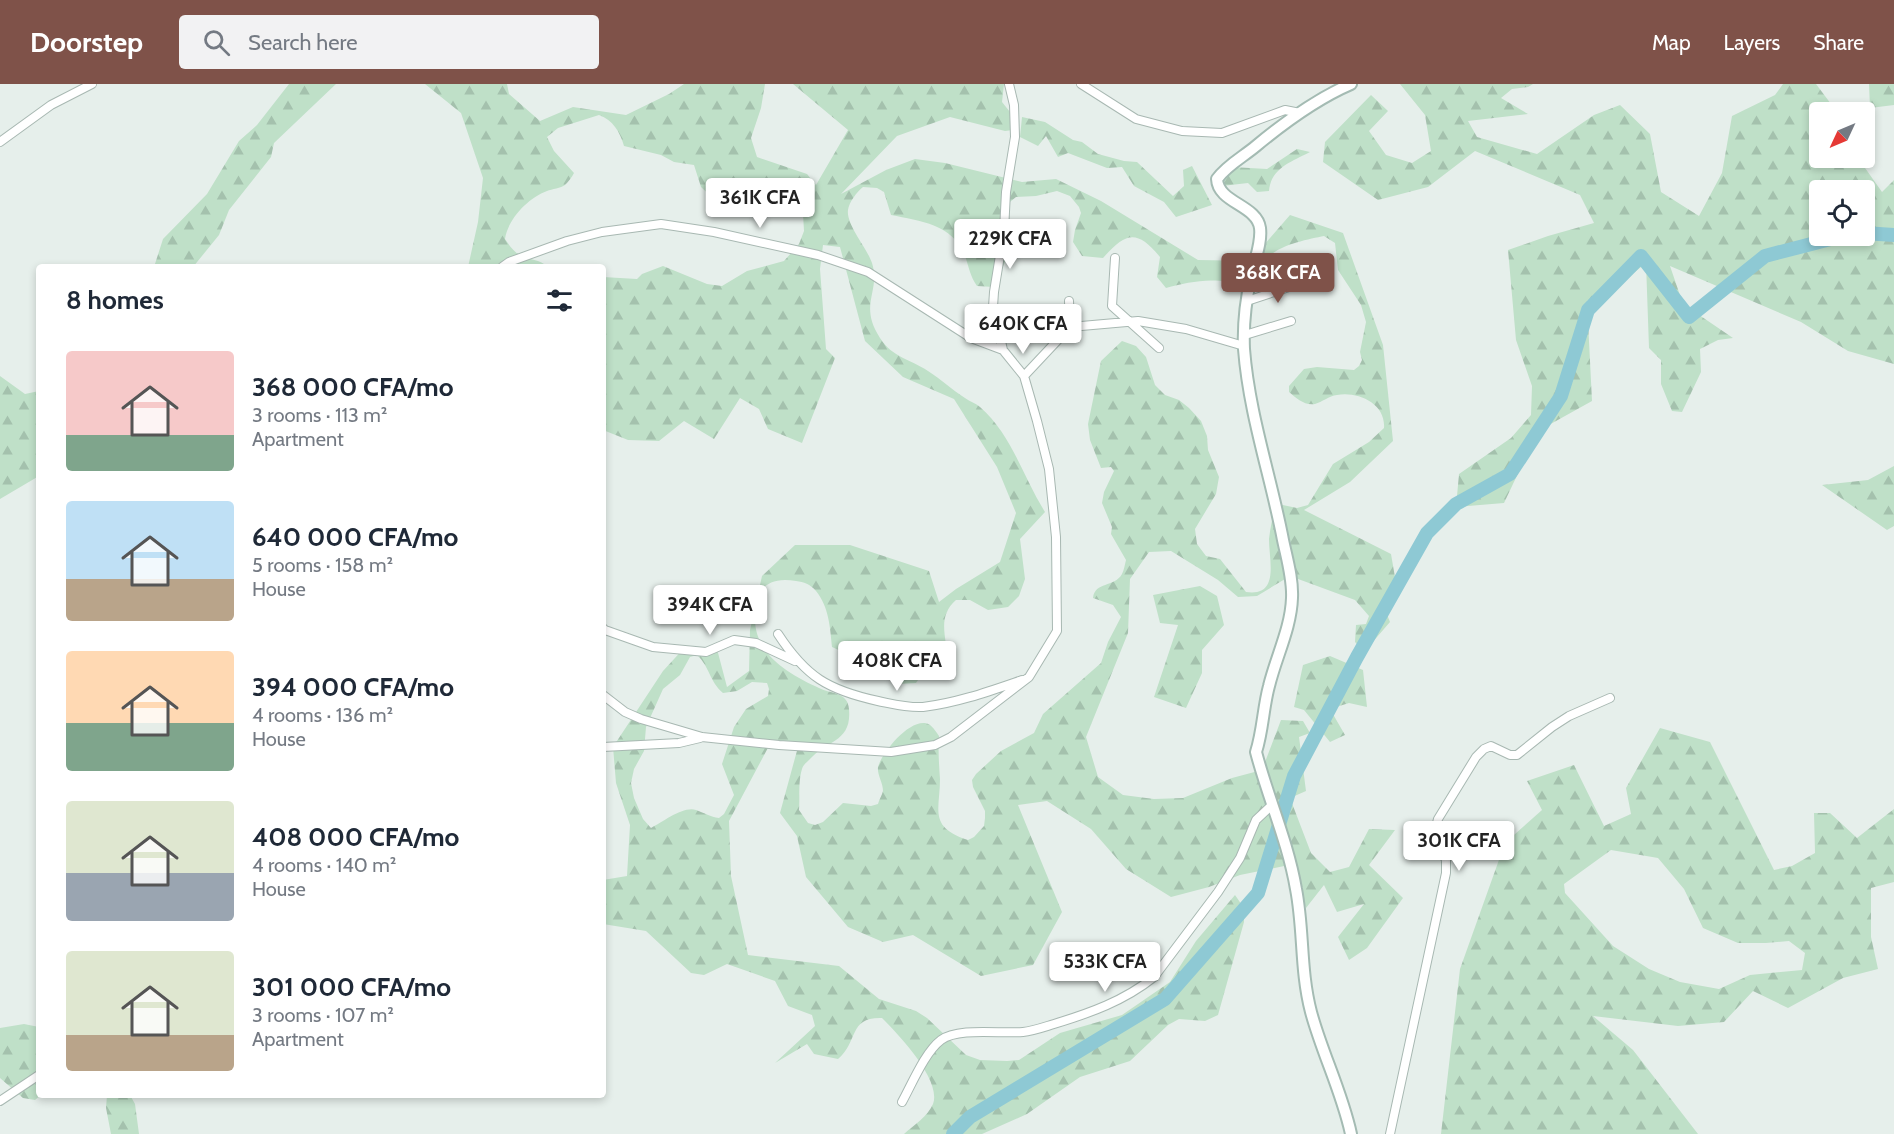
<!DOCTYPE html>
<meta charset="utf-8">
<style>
:root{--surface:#fff;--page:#f2f2f3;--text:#1f2937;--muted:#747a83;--accent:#7f5249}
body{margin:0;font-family:Cabin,sans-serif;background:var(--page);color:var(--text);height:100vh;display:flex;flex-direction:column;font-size:22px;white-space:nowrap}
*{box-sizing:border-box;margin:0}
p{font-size:20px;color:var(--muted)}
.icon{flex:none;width:33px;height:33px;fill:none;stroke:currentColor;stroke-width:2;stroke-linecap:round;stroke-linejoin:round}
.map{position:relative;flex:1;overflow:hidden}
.details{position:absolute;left:36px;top:180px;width:570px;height:834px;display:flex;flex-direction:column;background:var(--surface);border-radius:6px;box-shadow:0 3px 9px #0003}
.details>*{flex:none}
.needle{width:39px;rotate:226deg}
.tools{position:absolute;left:1809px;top:18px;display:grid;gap:12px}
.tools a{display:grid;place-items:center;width:66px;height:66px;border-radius:6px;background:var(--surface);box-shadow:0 3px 9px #0003;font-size:30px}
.price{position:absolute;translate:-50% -51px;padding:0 14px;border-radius:6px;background:#fff;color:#222;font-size:20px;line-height:39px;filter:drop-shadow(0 2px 3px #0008)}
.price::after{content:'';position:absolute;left:50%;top:36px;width:18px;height:14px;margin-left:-9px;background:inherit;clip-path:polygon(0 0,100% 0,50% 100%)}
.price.selected{background:var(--accent);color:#fff}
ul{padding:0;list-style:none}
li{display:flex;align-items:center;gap:18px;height:150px;padding:0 30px}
li span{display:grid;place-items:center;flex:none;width:168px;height:120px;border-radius:6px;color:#555}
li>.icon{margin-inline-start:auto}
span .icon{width:72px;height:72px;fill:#fffc;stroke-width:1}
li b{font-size:26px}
h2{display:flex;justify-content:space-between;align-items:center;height:72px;padding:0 30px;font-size:26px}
header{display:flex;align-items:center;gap:36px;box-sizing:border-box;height:84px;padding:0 30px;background:var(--accent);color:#fff}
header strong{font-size:28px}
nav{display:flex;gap:33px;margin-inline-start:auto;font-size:21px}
.search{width:420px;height:54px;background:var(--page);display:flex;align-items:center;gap:15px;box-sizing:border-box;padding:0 21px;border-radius:6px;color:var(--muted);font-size:22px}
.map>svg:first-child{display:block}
.forest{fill:url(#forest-firs);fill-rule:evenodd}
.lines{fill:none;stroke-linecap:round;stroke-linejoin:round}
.river{stroke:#8ec9d4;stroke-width:14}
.street-casing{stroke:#a8b8b2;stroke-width:10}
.secondary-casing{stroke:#a4bbb3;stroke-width:14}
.street{stroke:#fff;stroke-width:8}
.secondary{stroke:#fff;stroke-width:10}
</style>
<header>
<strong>Doorstep</strong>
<div class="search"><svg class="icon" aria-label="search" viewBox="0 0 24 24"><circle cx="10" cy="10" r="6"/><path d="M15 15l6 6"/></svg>Search here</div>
<nav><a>Map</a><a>Layers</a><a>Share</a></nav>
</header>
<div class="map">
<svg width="1894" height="1050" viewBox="0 0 1894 1050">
<defs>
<pattern id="forest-firs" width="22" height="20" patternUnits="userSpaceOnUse" patternTransform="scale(1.5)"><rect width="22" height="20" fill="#bfe0c8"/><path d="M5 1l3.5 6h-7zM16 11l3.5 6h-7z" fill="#a4c1ad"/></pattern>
</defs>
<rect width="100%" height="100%" fill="#e6efeb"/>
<path class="forest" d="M 289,0 L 336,0 L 274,59 L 271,73 L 229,126 L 219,151 L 193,183 L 154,183 L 163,155 L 207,110 L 239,57 L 257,41 Z
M 425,0 L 507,0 L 509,10 L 540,37 L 573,23 L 626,31 L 669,10 L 684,0 L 765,0 L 761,24 L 751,54 L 757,73 L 807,90 L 816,101 L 848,46 L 793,0 L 1004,0 L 1002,18 L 1010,28 L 1013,46 L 1005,47 L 950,33 L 897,52 L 841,110 L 886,86 L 915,75 L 945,79 L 1022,98 L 1056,95 L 1101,117 L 1198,176 L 1254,177 L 1263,162 L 1290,131 L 1343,149 L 1383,261 L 1393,357 L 1350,398 L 1304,426 L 1391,470 L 1396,499 L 1382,518 L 1390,538 L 1364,568 L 1355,558 L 1356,541 L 1366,540 L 1369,532 L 1355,516 L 1290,492 L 1257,512 L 1238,513 L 1218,496 L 1171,467 L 1149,468 L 1130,495 L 1128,549 L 1086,653 L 1098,693 L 1123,711 L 1154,715 L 1183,714 L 1232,694 L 1262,686 L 1281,636 L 1303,637 L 1310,649 L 1299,653 L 1306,707 L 1290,714 L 1311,769 L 1330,788 L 1349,783 L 1369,745 L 1395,746 L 1369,781 L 1403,814 L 1367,864 L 1349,876 L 1338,853 L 1364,820 L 1337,828 L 1324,801 L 1306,824 L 1289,781 L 1240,791 L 1209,803 L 1171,813 L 1126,785 L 1091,745 L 1047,717 L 1018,721 L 1062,828 L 1033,881 L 981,892 L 913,851 L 883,858 L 848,843 L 806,793 L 797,752 L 780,729 L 798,663 L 770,660 L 729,737 L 731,792 L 748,871 L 839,882 L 879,915 L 916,927 L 927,934 L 966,971 L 980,976 L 1007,977 L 1019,976 L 1060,949 L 1122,931 L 1170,898 L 1196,857 L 1235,811 L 1244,824 L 1244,838 L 1218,931 L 1205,937 L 1179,935 L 1168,941 L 1130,977 L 1080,993 L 1027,1030 L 982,1050 L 904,1050 C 914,1041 928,1032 933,1020 C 942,996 898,950 882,934 C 848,933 859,957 838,975 L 814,970 L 807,960 L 775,979 L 815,942 L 812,931 L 788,922 L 775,897 L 727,880 L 704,891 L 691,889 L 646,847 L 603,840 L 603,796 L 627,792 L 630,741 L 616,699 L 613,663 L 663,587 L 686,562 L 717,565 L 727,603 L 749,587 L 750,546 L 762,492 L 795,461 L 850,461 L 929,487 L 939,518 L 956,505 L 1000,478 L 1016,429 L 997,383 L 954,315 L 903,293 L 865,257 L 840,163 L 823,161 L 820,185 L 826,265 L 835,274 L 802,359 L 768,345 L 759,325 L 740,314 L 714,355 L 684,337 L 659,357 L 628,356 L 603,346 L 603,193 L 637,195 L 642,190 L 663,182 L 707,200 L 722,202 L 747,187 L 784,177 L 799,160 L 804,147 L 803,130 L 799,123 L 784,115 L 760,112 L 735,121 L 719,120 L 701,103 L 694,81 L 674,78 L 661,71 L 624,62 C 620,48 613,36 599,31 L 558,44 L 547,53 L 554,67 L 574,89 C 572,93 568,98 565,101 C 561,104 552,105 547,107 C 528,114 508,135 505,155 C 509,161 513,167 520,171 C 529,176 540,175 548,183 L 468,183 L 478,138 L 483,94 L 461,29 ZM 863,103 L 877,104 L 884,108 L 891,131 C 920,137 953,140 965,172 C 969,183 970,192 977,202 L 994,203 C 1000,188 1012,168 1010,151 C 1009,141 1004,133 1005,122 L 1016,113 L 1036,112 L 1057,107 L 1070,112 L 1079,123 L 1081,129 L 1075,146 L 1073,158 L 1082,172 L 1103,174 C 1126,148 1137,145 1160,173 L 1157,193 L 1166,204 C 1185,199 1207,194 1227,198 C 1237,200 1243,206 1254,204 C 1261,195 1261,186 1266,177 C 1273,162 1309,155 1324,152 L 1335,159 L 1338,186 L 1361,221 L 1366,238 L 1360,268 L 1362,276 L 1359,282 L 1354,286 L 1317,283 L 1304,285 L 1289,302 L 1289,308 C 1296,314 1305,322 1315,320 C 1322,318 1329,312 1337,311 C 1357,307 1386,319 1384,344 L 1369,358 L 1333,380 L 1308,421 L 1297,424 L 1278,420 L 1275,422 C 1273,433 1270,444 1269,455 C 1269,477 1280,513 1246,508 L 1220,475 L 1206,472 L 1197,460 L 1195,445 L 1216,410 L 1219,393 L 1208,366 L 1207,352 L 1201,337 L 1189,324 L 1179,316 L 1165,311 L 1155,301 L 1146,273 L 1136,262 L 1122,257 L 1101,277 L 1088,340 L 1090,356 L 1101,384 L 1111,383 L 1114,387 L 1104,408 L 1102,419 L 1112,443 L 1111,450 L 1126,476 C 1125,480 1124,486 1122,490 C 1114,504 1095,497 1093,514 L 1113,521 L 1121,533 L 1108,558 L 1101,579 L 1043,630 L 1034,649 L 1001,667 L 976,690 L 972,696 L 973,703 L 985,727 L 985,734 L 984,742 L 974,753 L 968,756 C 928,743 940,726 940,695 C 939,680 938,667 939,652 C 937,649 933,643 930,641 C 913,630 882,668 878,683 C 877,691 883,699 883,707 C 882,711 879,716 878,720 L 871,722 L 843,719 L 823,738 L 815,741 L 808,739 L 799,726 C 800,714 798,698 802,685 C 803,681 807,678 810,675 C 827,656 852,658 849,625 C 848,608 831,610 819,604 C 790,591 755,571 755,535 C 755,506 766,492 796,497 C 804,498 810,500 816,507 C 829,523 830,543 832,563 L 874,582 L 896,600 L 916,599 L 933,574 L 946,560 C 943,542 942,528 956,516 L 970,516 L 988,526 L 1008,523 L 1019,512 L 1025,495 L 1020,455 L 1045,428 C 1023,393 1012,351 980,323 C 976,319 970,318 965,314 C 952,306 941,295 928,287 C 910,275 893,274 880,254 C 858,220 881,208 872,179 C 867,164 846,141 848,126 C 849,118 857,108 863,103 ZM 697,571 C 710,583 709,597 723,609 L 737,607 L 752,598 L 767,599 L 769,605 L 768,612 L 746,625 L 734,643 L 722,680 L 734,711 L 724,730 L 719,734 C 710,733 705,729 696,726 C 683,722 663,738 651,744 L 643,735 L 634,714 L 631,699 L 634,685 L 644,667 L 646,643 L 663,605 L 680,591 L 690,573 Z
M 1400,0 L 1533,0 L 1528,3 L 1512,5 L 1501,14 L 1528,30 L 1468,37 L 1477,53 L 1537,70 L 1594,31 L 1620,21 L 1650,50 L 1661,108 L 1699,132 L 1722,89 L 1732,32 L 1775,11 L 1783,0 L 1816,0 L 1837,28 L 1820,28 L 1820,74 L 1858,74 L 1882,108 L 1894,96 L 1894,280 L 1848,267 L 1801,238 L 1670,182 L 1683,220 L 1733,254 L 1718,256 L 1700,265 L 1701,288 L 1682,328 L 1672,327 L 1661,300 L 1661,276 L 1649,264 L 1646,179 L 1620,200 L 1587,217 L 1592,317 L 1538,347 L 1504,419 L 1456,423 L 1459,390 L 1511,354 L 1531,331 L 1532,302 L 1516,256 L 1508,166 L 1548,152 L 1594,139 L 1580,111 L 1475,67 L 1428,103 L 1378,116 L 1323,78 L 1325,58 L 1371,11 L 1388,27 L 1369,47 L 1386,71 L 1412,79 L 1431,67 L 1425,31 ZM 1820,106 L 1864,106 L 1864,152 L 1820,152 Z
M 1869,0 L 1894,0 L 1894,21 L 1870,24 Z
M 1022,33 L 1045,38 L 1073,56 L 1082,58 L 1098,70 L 1124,77 L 1137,78 L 1173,112 L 1184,102 L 1183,86 L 1192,82 L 1212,121 L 1176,133 L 1164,118 L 1134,102 L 1122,83 L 1107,84 L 1068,69 L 1058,73 L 1046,52 L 1038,62 L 1020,53 Z
M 1297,65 L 1310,68 C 1291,78 1271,84 1269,107 L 1257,108 L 1248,99 L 1222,102 L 1219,94 L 1232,83 L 1267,85 Z
M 0,292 L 25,310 L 39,307 L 39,392 L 0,415 Z
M 1894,382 L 1894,442 L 1887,446 L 1822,401 L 1868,396 Z
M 1200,502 L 1217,512 L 1224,541 L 1202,566 L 1202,589 L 1186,624 L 1154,613 L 1178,541 L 1160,539 L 1153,511 Z
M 1330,572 L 1363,586 L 1367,623 L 1349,619 L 1330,625 L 1345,651 L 1330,658 L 1304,626 L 1294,623 L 1303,581 Z
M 1660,644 L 1710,658 L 1774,786 L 1792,782 L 1815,769 L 1814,729 L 1830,729 L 1857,754 L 1894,725 L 1894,798 L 1871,804 L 1871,853 L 1878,885 L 1843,894 L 1788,924 L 1753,907 L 1724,938 L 1678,942 L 1593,932 L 1633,966 L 1698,1050 L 1441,1050 L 1460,885 L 1505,759 L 1542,726 L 1527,697 L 1574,681 L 1604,742 L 1631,730 L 1626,704 ZM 1611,766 L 1658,774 L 1684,805 L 1703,844 L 1738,859 L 1766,859 L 1789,857 L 1805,869 L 1802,886 L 1750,891 L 1719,905 L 1680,898 L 1649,885 L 1613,862 L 1565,809 L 1564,800 Z
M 24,940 L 39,943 L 39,1011 L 41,1011 L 35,1016 L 23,1014 L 0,994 L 0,944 Z
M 107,1011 L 130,1011 L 135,1020 L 139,1050 L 111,1050 L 106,1024 Z"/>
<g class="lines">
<path class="river" d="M 1864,149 L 1894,151
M 953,1050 L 970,1033 L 1165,915 L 1258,809 L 1294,692 L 1357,573 L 1427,449 L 1456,420 L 1510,390 L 1561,312 L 1588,226 L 1641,172 L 1689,233 L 1765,172 L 1842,152"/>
<defs>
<path id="street" d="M 1081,0 L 1136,35 L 1182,47 L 1222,49 L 1285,26 L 1300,29
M 0,58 L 51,21 L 92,0
M 1115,174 L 1112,222 L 1159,264
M 502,183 L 509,178 L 567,157 L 602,148 L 661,140 L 714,148 L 818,171 L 868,188 L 971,254 L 1003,266
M 1069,217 L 1070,243
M 1247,217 L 1301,199
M 1245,251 L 1291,237
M 1024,292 L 1070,243 L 1138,237 L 1186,245 L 1244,262
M 603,544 L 605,546 L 653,563 L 706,568 L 734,556 L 756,559 L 795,577
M 778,550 C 806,593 828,606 878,617 C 893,620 908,624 923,623 C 957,619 990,607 1022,596
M 603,611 L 625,628 L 641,635 L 702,653 L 779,661 L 891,668 L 935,661 L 951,653 L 1029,593 L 1057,547 L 1056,453 L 1049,385 L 1037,337 L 1024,292 L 1003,266 L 993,223 L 994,208 L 1004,147 L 1006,108 L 1015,53 L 1014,21 L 1009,0
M 603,663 L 679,659 L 700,654
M 0,1017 L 39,991
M 902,1018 C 912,1000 925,968 941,956 C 958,943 1001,950 1023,948 C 1033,947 1044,943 1054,940 C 1090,929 1124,917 1154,893 L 1218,808 L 1240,774 L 1256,736 L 1272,721
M 1390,1050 L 1446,789 L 1446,776 L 1434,751 L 1438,735 L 1476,673 L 1484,665 L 1491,662 L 1510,671 L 1517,671 L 1552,643 L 1569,632 L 1610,614"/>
<path id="secondary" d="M 1351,0 C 1316,15 1285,38 1256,62 C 1243,73 1227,81 1217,95 C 1218,119 1257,121 1260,144 C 1262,160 1254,177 1251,193 C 1246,215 1243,242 1244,265 C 1249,330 1271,393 1283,456 C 1287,475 1293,495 1292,514 C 1291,544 1276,573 1269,602 C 1263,624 1263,646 1256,668 C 1268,714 1288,758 1296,805 C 1304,846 1300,886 1311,928 C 1322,969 1342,1008 1351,1050"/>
</defs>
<use href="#street" class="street-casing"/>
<use href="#secondary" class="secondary-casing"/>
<use href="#street" class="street"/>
<use href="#secondary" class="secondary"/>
</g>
</svg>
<div class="tools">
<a><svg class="needle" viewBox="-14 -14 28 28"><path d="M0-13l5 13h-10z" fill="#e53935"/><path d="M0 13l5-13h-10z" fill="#747a83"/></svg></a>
<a><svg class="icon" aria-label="locate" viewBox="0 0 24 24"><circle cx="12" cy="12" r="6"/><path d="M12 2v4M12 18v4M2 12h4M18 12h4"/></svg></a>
</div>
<b class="price" style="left:760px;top:145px">361K CFA</b>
<b class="price" style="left:1010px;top:186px">229K CFA</b>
<b class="price selected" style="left:1278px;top:220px">368K CFA</b>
<b class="price" style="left:1023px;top:271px">640K CFA</b>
<b class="price" style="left:710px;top:552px">394K CFA</b>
<b class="price" style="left:897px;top:608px">408K CFA</b>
<b class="price" style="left:1459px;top:788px">301K CFA</b>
<b class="price" style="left:1105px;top:909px">533K CFA</b>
<section class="details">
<h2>8 homes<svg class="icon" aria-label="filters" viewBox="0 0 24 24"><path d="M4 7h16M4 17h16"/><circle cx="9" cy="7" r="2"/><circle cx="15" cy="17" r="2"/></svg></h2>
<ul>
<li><span style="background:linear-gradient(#f6c9c9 70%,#7fa58c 0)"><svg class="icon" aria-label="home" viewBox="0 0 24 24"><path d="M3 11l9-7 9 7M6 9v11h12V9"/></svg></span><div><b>368 000 CFA/mo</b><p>3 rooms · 113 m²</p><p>Apartment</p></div></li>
<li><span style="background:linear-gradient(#bfe0f5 65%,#b9a48a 0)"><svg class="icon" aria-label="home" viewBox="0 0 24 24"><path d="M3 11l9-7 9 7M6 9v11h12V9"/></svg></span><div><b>640 000 CFA/mo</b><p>5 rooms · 158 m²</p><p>House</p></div></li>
<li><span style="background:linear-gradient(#ffd9b3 60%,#7fa58c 0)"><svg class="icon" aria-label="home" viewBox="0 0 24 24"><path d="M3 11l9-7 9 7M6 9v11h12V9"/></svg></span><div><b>394 000 CFA/mo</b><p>4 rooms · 136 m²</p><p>House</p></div></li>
<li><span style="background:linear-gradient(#dfe7d0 60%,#9aa5b1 0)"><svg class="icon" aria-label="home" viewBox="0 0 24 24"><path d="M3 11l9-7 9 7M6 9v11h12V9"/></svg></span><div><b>408 000 CFA/mo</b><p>4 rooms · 140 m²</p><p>House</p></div></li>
<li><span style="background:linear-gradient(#dfe7d0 70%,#b9a48a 0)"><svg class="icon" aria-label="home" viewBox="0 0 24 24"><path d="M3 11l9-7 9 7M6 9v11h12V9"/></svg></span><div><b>301 000 CFA/mo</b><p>3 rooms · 107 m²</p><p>Apartment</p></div></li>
</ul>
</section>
</div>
